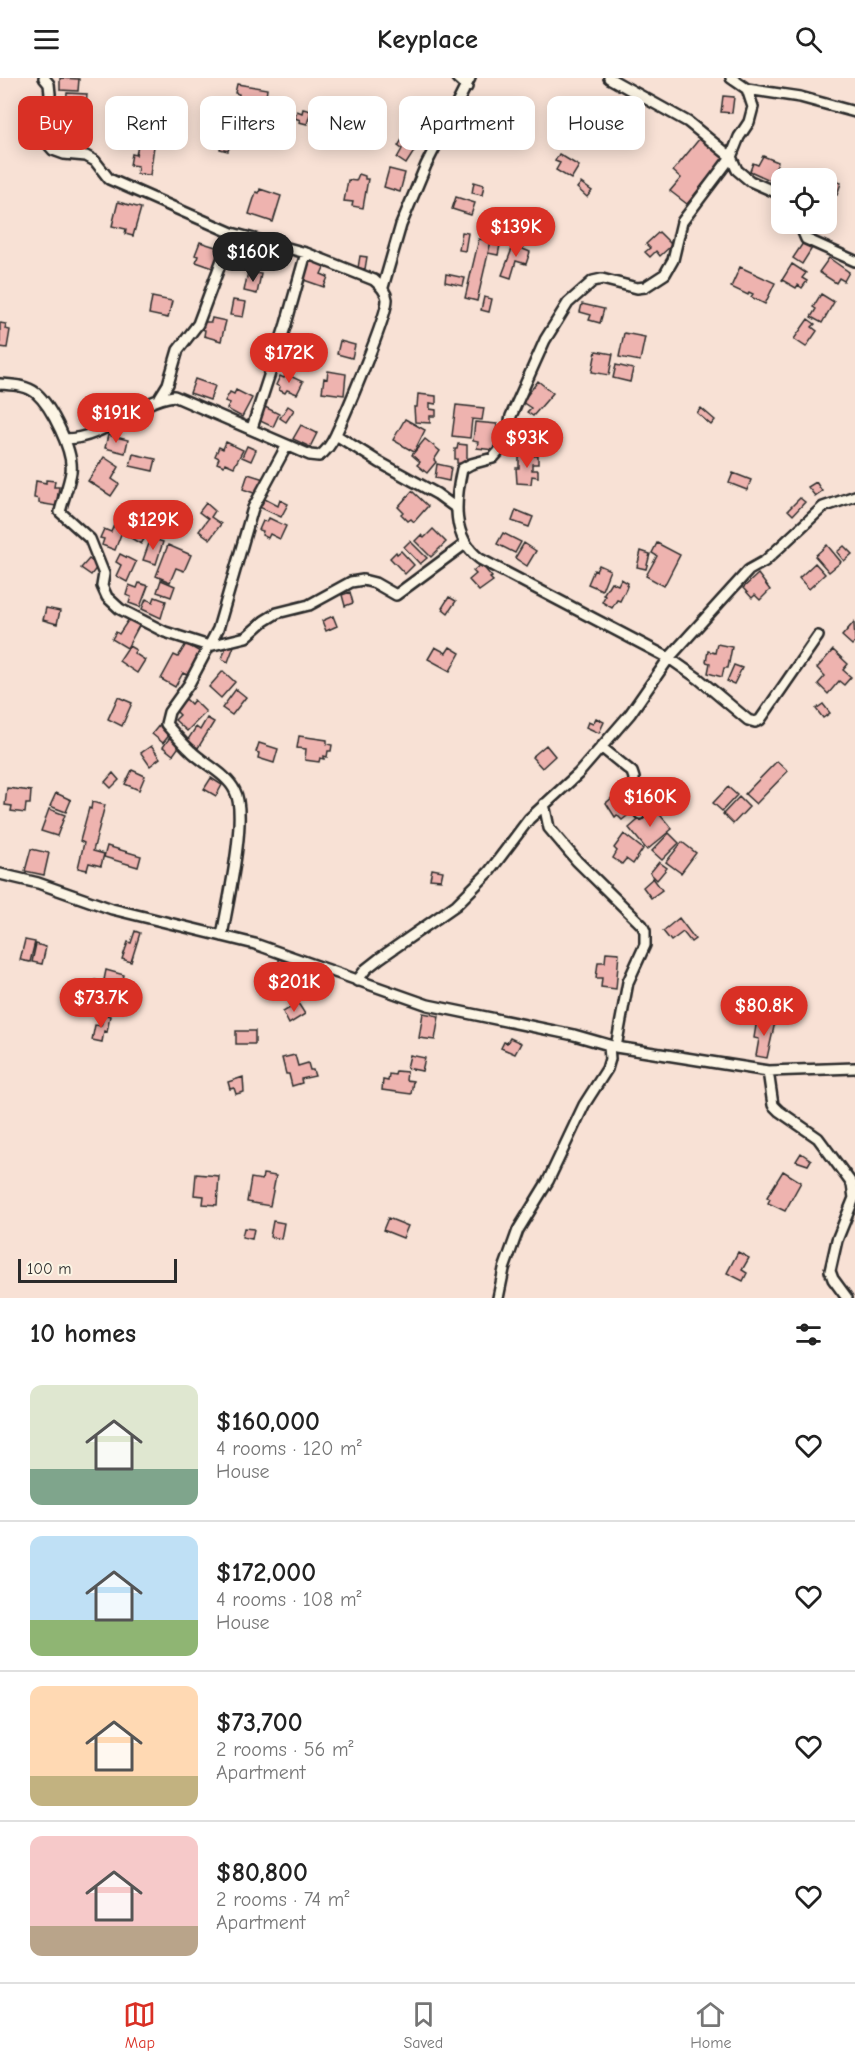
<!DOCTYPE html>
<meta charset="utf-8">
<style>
:root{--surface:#fff;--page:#f6f6f6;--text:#222;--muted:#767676;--line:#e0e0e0;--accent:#d93025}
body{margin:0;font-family:"Comic Neue",sans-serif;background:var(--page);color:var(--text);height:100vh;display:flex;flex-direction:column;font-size:22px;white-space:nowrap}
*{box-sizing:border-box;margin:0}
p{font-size:20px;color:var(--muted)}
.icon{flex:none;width:33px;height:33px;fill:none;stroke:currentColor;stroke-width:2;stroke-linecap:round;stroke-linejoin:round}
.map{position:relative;height:1220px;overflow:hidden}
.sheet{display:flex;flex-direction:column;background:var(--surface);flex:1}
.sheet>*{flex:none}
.banner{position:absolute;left:18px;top:18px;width:819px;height:54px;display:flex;gap:12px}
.buttons{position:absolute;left:771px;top:90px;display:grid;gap:12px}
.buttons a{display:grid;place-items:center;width:66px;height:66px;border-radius:12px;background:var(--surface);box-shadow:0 3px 15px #0003;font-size:30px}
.scale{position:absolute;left:18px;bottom:15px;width:159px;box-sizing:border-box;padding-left:6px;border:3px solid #2b2b2b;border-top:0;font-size:16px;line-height:21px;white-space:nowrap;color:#2b2b2b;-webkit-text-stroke:4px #fcf5e5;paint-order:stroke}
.price{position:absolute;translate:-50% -51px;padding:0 14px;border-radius:21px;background:var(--accent);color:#fff;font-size:20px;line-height:39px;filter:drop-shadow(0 2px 3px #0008)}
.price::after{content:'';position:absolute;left:50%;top:36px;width:18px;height:14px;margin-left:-9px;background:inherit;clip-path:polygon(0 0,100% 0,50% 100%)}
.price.active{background:#222;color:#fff}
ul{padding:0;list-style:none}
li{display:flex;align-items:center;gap:18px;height:150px;padding:0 30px}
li+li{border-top:2px solid var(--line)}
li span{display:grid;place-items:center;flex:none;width:168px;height:120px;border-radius:12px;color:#555}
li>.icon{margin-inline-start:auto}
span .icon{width:72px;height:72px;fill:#fffc;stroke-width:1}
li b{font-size:26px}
h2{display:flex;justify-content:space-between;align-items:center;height:72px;padding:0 30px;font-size:26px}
.pill{padding:0 21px;border-radius:12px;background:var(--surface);box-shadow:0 3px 15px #0003;font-size:21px;line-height:54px}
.pill.active{background:var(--accent);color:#fff}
header{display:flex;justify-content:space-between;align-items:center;height:78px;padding:0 30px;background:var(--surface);font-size:27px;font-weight:600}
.tab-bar{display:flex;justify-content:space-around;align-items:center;height:84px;border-top:2px solid var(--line);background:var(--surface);font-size:16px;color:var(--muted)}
.tab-bar a{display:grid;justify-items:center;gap:3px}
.tab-bar .active{color:var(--accent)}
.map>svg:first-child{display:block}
.building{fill:#eeb3af;stroke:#2b2b2b;stroke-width:1.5}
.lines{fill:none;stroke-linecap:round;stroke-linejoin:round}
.minor-casing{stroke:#2b2b2b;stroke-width:14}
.minor{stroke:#fcf5e5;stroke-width:9}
</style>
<header><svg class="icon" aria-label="menu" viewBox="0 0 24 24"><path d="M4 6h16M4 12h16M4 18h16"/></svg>Keyplace<svg class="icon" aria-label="search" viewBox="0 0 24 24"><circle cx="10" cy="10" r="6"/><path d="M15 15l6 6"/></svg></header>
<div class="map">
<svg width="855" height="1220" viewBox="0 0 855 1220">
<rect width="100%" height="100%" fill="#f8e1d5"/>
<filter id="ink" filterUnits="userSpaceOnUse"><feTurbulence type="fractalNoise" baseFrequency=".0167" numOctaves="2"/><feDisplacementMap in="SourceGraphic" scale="12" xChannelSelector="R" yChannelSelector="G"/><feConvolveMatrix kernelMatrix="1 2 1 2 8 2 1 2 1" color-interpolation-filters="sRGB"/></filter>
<g filter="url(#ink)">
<path class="building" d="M 60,0 L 79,1 L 78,13 L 60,12 Z
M 237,6 L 267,11 L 264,35 L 237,31 L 239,16 L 235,15 Z
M 67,15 L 87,16 L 86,29 L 66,28 Z
M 723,18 L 734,19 L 732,35 L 721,34 Z
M 303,31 L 311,33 L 307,46 L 299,44 L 300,42 L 295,40 L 297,33 L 302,35 Z
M 66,35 L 82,37 L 79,57 L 63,55 Z
M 349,36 L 358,39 L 354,53 L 345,51 Z
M 408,52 L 422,61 L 406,86 L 397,80 L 402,71 L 398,68 Z
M 224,57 L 232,60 L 228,73 L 220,71 Z
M 700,60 L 724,80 L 687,126 L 670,113 L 681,100 L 673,93 Z
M 143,62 L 151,63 L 150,67 L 154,68 L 150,97 L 137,96 L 138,88 L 130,87 L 132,76 L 136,77 L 138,68 L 142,68 Z
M 559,76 L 579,88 L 571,101 L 556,92 L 560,85 L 555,83 Z
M 763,78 L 778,84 L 770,102 L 750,93 L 753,85 L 758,87 Z
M 389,91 L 405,95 L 400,114 L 384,109 Z
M 359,96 L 365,98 L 365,101 L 368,101 L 363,130 L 352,128 L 353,124 L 344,123 L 348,102 L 356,103 Z
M 832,102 L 841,105 L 837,117 L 829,114 Z
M 474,104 L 484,107 L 482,117 L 472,115 Z
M 581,105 L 592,113 L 587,119 L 577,110 Z
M 260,111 L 281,118 L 273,144 L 249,136 L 256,114 L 259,115 Z
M 456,119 L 475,125 L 471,137 L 452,131 Z
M 118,124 L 141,130 L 133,158 L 125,156 L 126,151 L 112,148 Z
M 462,154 L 468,155 L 465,173 L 459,172 Z
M 659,154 L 672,167 L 660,178 L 656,173 L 650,179 L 645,174 L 650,170 L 646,166 Z
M 492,160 L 501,162 L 498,177 L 488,175 Z
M 479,161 L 491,163 L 477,223 L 465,220 Z
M 237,162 L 256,169 L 250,185 L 231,179 Z
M 515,163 L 525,166 L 523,171 L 530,174 L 526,186 L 516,183 L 511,200 L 502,197 Z
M 200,164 L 222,171 L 216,191 L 196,184 L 198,178 L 195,177 Z
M 803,165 L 812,170 L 802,186 L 793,180 Z
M 360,178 L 367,179 L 365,191 L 358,190 Z
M 310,179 L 326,185 L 321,196 L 328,199 L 324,209 L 301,201 Z
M 829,180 L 849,194 L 844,203 L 839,200 L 836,205 L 819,194 Z
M 792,186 L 806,195 L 802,200 L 807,203 L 802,210 L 798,207 L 796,210 L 782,202 Z
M 740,189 L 775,205 L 765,226 L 751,219 L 753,216 L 749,214 L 748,217 L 731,209 Z
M 248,194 L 261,196 L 257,216 L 244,213 Z
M 446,196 L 465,200 L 463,208 L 445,204 Z
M 821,216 L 834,224 L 822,245 L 811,239 L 816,231 L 813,229 Z
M 152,219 L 172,223 L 168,240 L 149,236 Z
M 484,219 L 492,221 L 489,234 L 481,232 Z
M 233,222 L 246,224 L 243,239 L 230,237 Z
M 582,226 L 604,231 L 600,245 L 589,242 L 591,237 L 580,234 Z
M 212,240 L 226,243 L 221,263 L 204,258 L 205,252 L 201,251 L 203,244 L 211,244 Z
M 808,241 L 815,246 L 812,249 L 817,253 L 806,269 L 794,261 Z
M 0,245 L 6,246 L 5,251 L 10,252 L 7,270 L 0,269 Z
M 624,255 L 645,259 L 640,283 L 619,279 Z
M 340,263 L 355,267 L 352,280 L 337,276 Z
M 596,273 L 613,276 L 609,297 L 592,294 Z
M 616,287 L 633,291 L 630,304 L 613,300 Z
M 328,293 L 346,296 L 344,317 L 322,314 L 324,300 L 327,301 Z
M 286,296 L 303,304 L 297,316 L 287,312 L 285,315 L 279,312 L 280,309 L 276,307 L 280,298 L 284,300 Z
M 195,301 L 215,308 L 210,322 L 190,315 Z
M 538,303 L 553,315 L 533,338 L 527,334 L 531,330 L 522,324 Z
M 236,312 L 252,320 L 242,339 L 227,331 L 230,325 L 225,323 L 230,314 L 234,316 Z
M 418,316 L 436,318 L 436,326 L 430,325 L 430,331 L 436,332 L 436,338 L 430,338 L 430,345 L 415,344 L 414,329 L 417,329 Z
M 456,327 L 484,330 L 482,342 L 472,341 L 470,360 L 452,358 Z
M 263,328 L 279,336 L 273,349 L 256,341 Z
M 288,328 L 294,332 L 286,344 L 280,340 Z
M 701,330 L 715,342 L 711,347 L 697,335 Z
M 405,341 L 425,352 L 414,374 L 393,362 Z
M 475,344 L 497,346 L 494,372 L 477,370 L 478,364 L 473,363 Z
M 301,347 L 317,355 L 310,369 L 293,361 Z
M 108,357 L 128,362 L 125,375 L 105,370 Z
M 425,361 L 440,373 L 434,382 L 436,384 L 427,395 L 417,387 L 420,384 L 412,377 Z
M 226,364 L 243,372 L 234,389 L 225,385 L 224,388 L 217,385 L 219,380 L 215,378 L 219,369 L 223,371 Z
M 458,366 L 467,367 L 467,386 L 457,385 L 457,381 L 455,381 L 455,371 L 457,371 Z
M 247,368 L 256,372 L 251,383 L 242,379 Z
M 133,376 L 156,381 L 153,393 L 130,388 Z
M 519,377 L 538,378 L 538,386 L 532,386 L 532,392 L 538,392 L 538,399 L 532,398 L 531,406 L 517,405 L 516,390 L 519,390 Z
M 104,379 L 119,389 L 112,401 L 119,406 L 111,418 L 88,403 Z
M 437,386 L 451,389 L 449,403 L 435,400 Z
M 733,395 L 751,402 L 747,412 L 729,405 Z
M 248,396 L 264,401 L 259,417 L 243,411 Z
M 46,402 L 55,403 L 54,409 L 59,409 L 56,428 L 39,425 L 39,421 L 34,420 L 36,403 L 46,405 Z
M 816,404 L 822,413 L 815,418 L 808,409 Z
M 412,413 L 428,428 L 414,444 L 411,441 L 408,443 L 401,436 L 403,434 L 398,429 Z
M 261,419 L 278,428 L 280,422 L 288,426 L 281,439 L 257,428 Z
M 800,420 L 805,424 L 793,437 L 788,432 Z
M 206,425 L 215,433 L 211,439 L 221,446 L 210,461 L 199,453 L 208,441 L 199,434 Z
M 145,432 L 158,439 L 141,466 L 124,456 L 132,443 L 139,447 L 141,445 L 138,443 Z
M 516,432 L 533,439 L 529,449 L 512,443 Z
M 269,440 L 286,448 L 280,461 L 270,456 L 268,460 L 262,457 L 263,453 L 259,452 L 263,443 L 267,444 Z
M 114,447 L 123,451 L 115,472 L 102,467 L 104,461 L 100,460 L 104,451 L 111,454 Z
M 433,451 L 446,464 L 431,479 L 415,463 L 421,457 L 424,460 Z
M 503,455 L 521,464 L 515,475 L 497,466 Z
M 151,460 L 163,464 L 156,486 L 143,482 Z
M 410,463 L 427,480 L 420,486 L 404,469 Z
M 524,465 L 536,473 L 527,488 L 515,480 Z
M 657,465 L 680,477 L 664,508 L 646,498 L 657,478 L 652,475 Z
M 168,467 L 191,477 L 184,493 L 176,490 L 170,504 L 156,498 Z
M 827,467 L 841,484 L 829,494 L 815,478 Z
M 844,468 L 852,476 L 844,483 L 837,474 Z
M 401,473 L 414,487 L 405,496 L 390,480 L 396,474 L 397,476 Z
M 641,473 L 650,476 L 646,491 L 637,489 Z
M 120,476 L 136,484 L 127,504 L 116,498 L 121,487 L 116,484 Z
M 89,481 L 98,488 L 91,497 L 81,490 Z
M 815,485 L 825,496 L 809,511 L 799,500 Z
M 481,486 L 492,499 L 490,500 L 493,503 L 479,513 L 469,502 L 476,496 L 473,493 Z
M 599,487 L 610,492 L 602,512 L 588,506 L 594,492 L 596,493 Z
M 758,496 L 770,512 L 760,522 L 755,517 L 752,520 L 743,510 Z
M 621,501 L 628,505 L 626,511 L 620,523 L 617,522 L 612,530 L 602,524 L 605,518 L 603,517 L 611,504 L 618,507 Z
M 161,502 L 175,508 L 171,519 L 157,514 Z
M 139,505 L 148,508 L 140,529 L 129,525 L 131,519 L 126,517 L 129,507 L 137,510 Z
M 350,514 L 353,525 L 345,528 L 342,517 Z
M 155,519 L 166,523 L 161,540 L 142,531 L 146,521 L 153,524 Z
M 449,519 L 456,523 L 448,535 L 442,530 Z
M 46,530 L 60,533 L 57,546 L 43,542 Z
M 131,538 L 141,544 L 127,570 L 112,561 L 116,554 L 119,556 Z
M 333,538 L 337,548 L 326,553 L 322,543 Z
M 854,544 L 855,564 L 852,567 L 842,558 Z
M 186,566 L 202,575 L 189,598 L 183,595 L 175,609 L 161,601 L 174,577 L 178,579 Z
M 227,566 L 234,568 L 228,584 L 222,581 Z
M 717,566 L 732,569 L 728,590 L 724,590 L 722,599 L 708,595 L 710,585 L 706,584 L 708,573 L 715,575 Z
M 129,568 L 136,572 L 134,575 L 145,582 L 137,595 L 119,583 Z
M 435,569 L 446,575 L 450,569 L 460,575 L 450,593 L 428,581 Z
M 833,572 L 848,586 L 843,592 L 851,599 L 844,607 L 839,603 L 828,616 L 818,606 L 825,598 L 817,590 Z
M 734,587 L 742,590 L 734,606 L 727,603 Z
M 223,593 L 235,604 L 221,620 L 209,609 Z
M 236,611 L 246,619 L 232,637 L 222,630 Z
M 118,619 L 132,625 L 122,648 L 108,641 Z
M 186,621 L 191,626 L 194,622 L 206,634 L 187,653 L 175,642 L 180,637 L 175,632 Z
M 823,626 L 830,635 L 823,640 L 816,631 Z
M 207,640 L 214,644 L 198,670 L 187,663 L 196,649 L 200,652 Z
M 596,640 L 604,644 L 599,655 L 586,649 L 588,644 L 593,646 Z
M 160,646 L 171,655 L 163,665 L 152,656 Z
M 171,658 L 181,666 L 173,677 L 163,669 Z
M 299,658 L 327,662 L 327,666 L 332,667 L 331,673 L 328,673 L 327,679 L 324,678 L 324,681 L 320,680 L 319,684 L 305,682 L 306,671 L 297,670 Z
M 259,665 L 278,671 L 274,685 L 258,680 L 259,675 L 256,674 Z
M 546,667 L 555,678 L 542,690 L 532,679 Z
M 151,668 L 160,680 L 150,688 L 141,675 Z
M 777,683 L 788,693 L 756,726 L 745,716 Z
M 132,692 L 145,698 L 139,712 L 125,706 Z
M 113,695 L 119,702 L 111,710 L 105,704 Z
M 211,700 L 222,707 L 216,718 L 204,711 Z
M 728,709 L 737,717 L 722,733 L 713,725 Z
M 7,710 L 31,713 L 30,726 L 26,726 L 25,735 L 11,733 L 12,728 L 5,727 Z
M 620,713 L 636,731 L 622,742 L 617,737 L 615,739 L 606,725 Z
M 56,715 L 71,722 L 66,734 L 50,728 Z
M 739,719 L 749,729 L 733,746 L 723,736 Z
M 92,724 L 105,727 L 93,773 L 104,776 L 101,788 L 89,785 L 87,792 L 78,790 L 84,765 L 80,763 L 89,730 L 91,731 Z
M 651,726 L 672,751 L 647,772 L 629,750 L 646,735 L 643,732 Z
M 49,731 L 65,737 L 57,758 L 41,753 Z
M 669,755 L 679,765 L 662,782 L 652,773 Z
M 624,756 L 643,771 L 633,786 L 626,781 L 622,786 L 613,780 L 617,773 L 614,770 Z
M 682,764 L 696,775 L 681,795 L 666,784 Z
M 107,768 L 141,778 L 138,789 L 104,779 Z
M 31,771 L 49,775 L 44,797 L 25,793 Z
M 659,784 L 667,790 L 657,802 L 650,795 Z
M 432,791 L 443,793 L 441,802 L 430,801 Z
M 653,800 L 662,812 L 651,820 L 643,809 Z
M 679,840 L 695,861 L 691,864 L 683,854 L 671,863 L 663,853 Z
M 135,853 L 140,855 L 131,884 L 122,881 L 128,864 L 131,865 Z
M 25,862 L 35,864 L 30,884 L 20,882 Z
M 36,866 L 46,869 L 42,886 L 32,884 Z
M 606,874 L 619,875 L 616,911 L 601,909 L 602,900 L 596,900 L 598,884 L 605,884 Z
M 279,881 L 290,881 L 290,893 L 279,893 Z
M 106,892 L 124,897 L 121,912 L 115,911 L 116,905 L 104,902 Z
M 279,895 L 293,896 L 293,905 L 279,905 Z
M 95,902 L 111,907 L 109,912 L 115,913 L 113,920 L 92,912 Z
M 298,925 L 305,936 L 289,946 L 283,934 Z
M 423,935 L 439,938 L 435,962 L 419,960 Z
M 104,936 L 110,938 L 107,954 L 104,953 L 102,964 L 92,962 L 95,947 L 101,948 Z
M 757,941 L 775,944 L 767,980 L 756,978 L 759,961 L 754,960 Z
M 236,953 L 255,953 L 255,966 L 236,966 Z
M 510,960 L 521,965 L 515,976 L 501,970 L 504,964 L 507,965 Z
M 295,977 L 298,988 L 308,985 L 310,992 L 313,992 L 315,998 L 301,1001 L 302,1005 L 292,1008 L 289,996 L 286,996 L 282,980 Z
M 410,977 L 425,980 L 422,993 L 407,990 Z
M 396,993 L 407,994 L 406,1002 L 413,1003 L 411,1016 L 382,1012 L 383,1002 L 388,1003 L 389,996 L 395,997 Z
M 243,999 L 244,1014 L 236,1016 L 234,1010 L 230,1011 L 228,1004 Z
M 801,1075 L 811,1082 L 808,1087 L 796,1083 Z
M 783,1093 L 801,1104 L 785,1133 L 768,1125 L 770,1121 L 767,1119 Z
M 196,1096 L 219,1098 L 217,1127 L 203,1126 L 204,1118 L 194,1117 Z
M 263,1096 L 276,1098 L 270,1128 L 247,1124 L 251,1100 L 262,1102 Z
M 388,1140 L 408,1148 L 403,1160 L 383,1152 Z
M 273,1143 L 284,1145 L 281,1161 L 270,1159 Z
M 244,1150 L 254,1151 L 252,1161 L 242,1159 Z
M 738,1174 L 749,1180 L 742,1192 L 747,1195 L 743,1203 L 727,1195 Z"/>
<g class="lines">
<defs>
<path id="minor" d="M 44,0 L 49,6 L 50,16 L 43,49 L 46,64 L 53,72 L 64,76 L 86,78 L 95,83 L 109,101 L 232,155 L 306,175 L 374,202 C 380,207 386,213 387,221 C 388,237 345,337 336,356 C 332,365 327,373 319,378 L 310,377 L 174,318 C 135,323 106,361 65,361
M 457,0 L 467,9
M 609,0 L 688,44 L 731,79 L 737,92 L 750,103 L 782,117
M 731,0 L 747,11 L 753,29 L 749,44 L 739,59 L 731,79 L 682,144 L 673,182 L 665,196 L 645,209 L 637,210 L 602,201 L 593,203 L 568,225 L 545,262 L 511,338 L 506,363 L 501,371 L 493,380 L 471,386 L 462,391 C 455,423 451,459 480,481 L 669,580 L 699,601 L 748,642 L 755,644 L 760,642 L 818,558
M 747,11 L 800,19 L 855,34
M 803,146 L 803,154 L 806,161 L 855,183
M 383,209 L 401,147 L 426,87 L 470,0
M 0,306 C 12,307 26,307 36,315 C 51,328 74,373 71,394 C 69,407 63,421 60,434 L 90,461 L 104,496 L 102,508 L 107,519 L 120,531 L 165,554 L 209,568 L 246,559 L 264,543 L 277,535 L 309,527 L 351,504 L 363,502 L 375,505 L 396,517 L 465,466
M 160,319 L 168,306 L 178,272 L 198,246 L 232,155
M 252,350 L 286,246 L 306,175
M 336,357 L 379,384 L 437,416 L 456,430
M 601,669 L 632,694 L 634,700 L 633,723 L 640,736
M 544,726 L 549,750 L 577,783 L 642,847 L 645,853 L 645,867 L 628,904 L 616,969
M 0,796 L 38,805 L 112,831 L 255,866 L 428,927 L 574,957 L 616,969 L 768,993 L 855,990
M 222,858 C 227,828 248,737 235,713 C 227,696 204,686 191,673 C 182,665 174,655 166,646 L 169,634 L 189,606 L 218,551 L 253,430 L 287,367
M 357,903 L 366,891 L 380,880 L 456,827 L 489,794 L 529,741 L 578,696 L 630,636 L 669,580 L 749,492 L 765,483 L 823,429 L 855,418
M 768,993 L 773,1027 L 779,1033 L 818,1060 L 852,1106 L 854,1120 L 837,1162 L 830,1193 L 833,1201 L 847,1220
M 498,1220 L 504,1191 L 518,1152 L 548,1103 L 584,1027 L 607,991 L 610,981 L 609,967"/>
</defs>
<use href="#minor" class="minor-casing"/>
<use href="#minor" class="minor"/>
</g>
</g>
</svg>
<div class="buttons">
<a><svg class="icon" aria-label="locate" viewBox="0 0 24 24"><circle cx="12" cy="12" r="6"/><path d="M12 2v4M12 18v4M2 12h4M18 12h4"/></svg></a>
</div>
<div class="scale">100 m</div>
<b class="price" style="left:516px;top:180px">$139K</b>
<b class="price active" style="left:253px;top:205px">$160K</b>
<b class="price" style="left:289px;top:306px">$172K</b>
<b class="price" style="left:116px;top:366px">$191K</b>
<b class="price" style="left:527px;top:391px">$93K</b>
<b class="price" style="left:153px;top:473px">$129K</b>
<b class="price" style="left:650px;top:750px">$160K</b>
<b class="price" style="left:294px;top:935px">$201K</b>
<b class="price" style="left:101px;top:951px">$73.7K</b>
<b class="price" style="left:764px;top:959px">$80.8K</b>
<div class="banner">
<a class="pill active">Buy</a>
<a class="pill">Rent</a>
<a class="pill">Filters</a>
<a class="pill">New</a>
<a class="pill">Apartment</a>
<a class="pill">House</a>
</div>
</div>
<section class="sheet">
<h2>10 homes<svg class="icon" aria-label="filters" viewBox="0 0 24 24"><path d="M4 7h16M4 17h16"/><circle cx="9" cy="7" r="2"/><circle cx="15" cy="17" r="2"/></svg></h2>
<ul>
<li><span style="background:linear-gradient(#dfe7d0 70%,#7fa58c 0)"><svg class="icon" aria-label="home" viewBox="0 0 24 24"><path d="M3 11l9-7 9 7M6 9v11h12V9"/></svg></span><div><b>$160,000</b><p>4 rooms · 120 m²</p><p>House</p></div><svg class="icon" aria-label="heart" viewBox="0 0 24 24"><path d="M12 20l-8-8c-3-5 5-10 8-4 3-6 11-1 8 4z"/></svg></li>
<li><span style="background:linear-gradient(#bfe0f5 70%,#8fb573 0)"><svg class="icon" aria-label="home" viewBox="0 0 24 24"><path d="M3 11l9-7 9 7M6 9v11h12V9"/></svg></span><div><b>$172,000</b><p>4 rooms · 108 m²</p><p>House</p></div><svg class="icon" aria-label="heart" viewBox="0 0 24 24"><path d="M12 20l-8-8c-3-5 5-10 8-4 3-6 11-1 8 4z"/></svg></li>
<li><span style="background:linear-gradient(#ffd9b3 75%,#c2b280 0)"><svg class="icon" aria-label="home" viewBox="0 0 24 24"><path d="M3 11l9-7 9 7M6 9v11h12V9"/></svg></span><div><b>$73,700</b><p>2 rooms · 56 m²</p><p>Apartment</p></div><svg class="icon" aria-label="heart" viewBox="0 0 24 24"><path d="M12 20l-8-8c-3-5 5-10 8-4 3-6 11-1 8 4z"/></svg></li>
<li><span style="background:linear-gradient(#f6c9c9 75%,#b9a48a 0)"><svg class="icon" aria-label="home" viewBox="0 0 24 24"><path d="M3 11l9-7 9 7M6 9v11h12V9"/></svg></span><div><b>$80,800</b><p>2 rooms · 74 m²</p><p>Apartment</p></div><svg class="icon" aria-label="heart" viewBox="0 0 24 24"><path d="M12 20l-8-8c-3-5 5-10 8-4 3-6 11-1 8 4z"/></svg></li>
</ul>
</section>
<nav class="tab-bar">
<a class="active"><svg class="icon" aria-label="map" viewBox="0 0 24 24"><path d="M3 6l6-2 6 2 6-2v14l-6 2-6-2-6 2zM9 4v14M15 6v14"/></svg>Map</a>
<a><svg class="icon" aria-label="saved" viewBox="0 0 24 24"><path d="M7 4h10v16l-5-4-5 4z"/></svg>Saved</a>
<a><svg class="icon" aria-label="home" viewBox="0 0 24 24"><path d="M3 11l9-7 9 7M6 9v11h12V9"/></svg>Home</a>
</nav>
